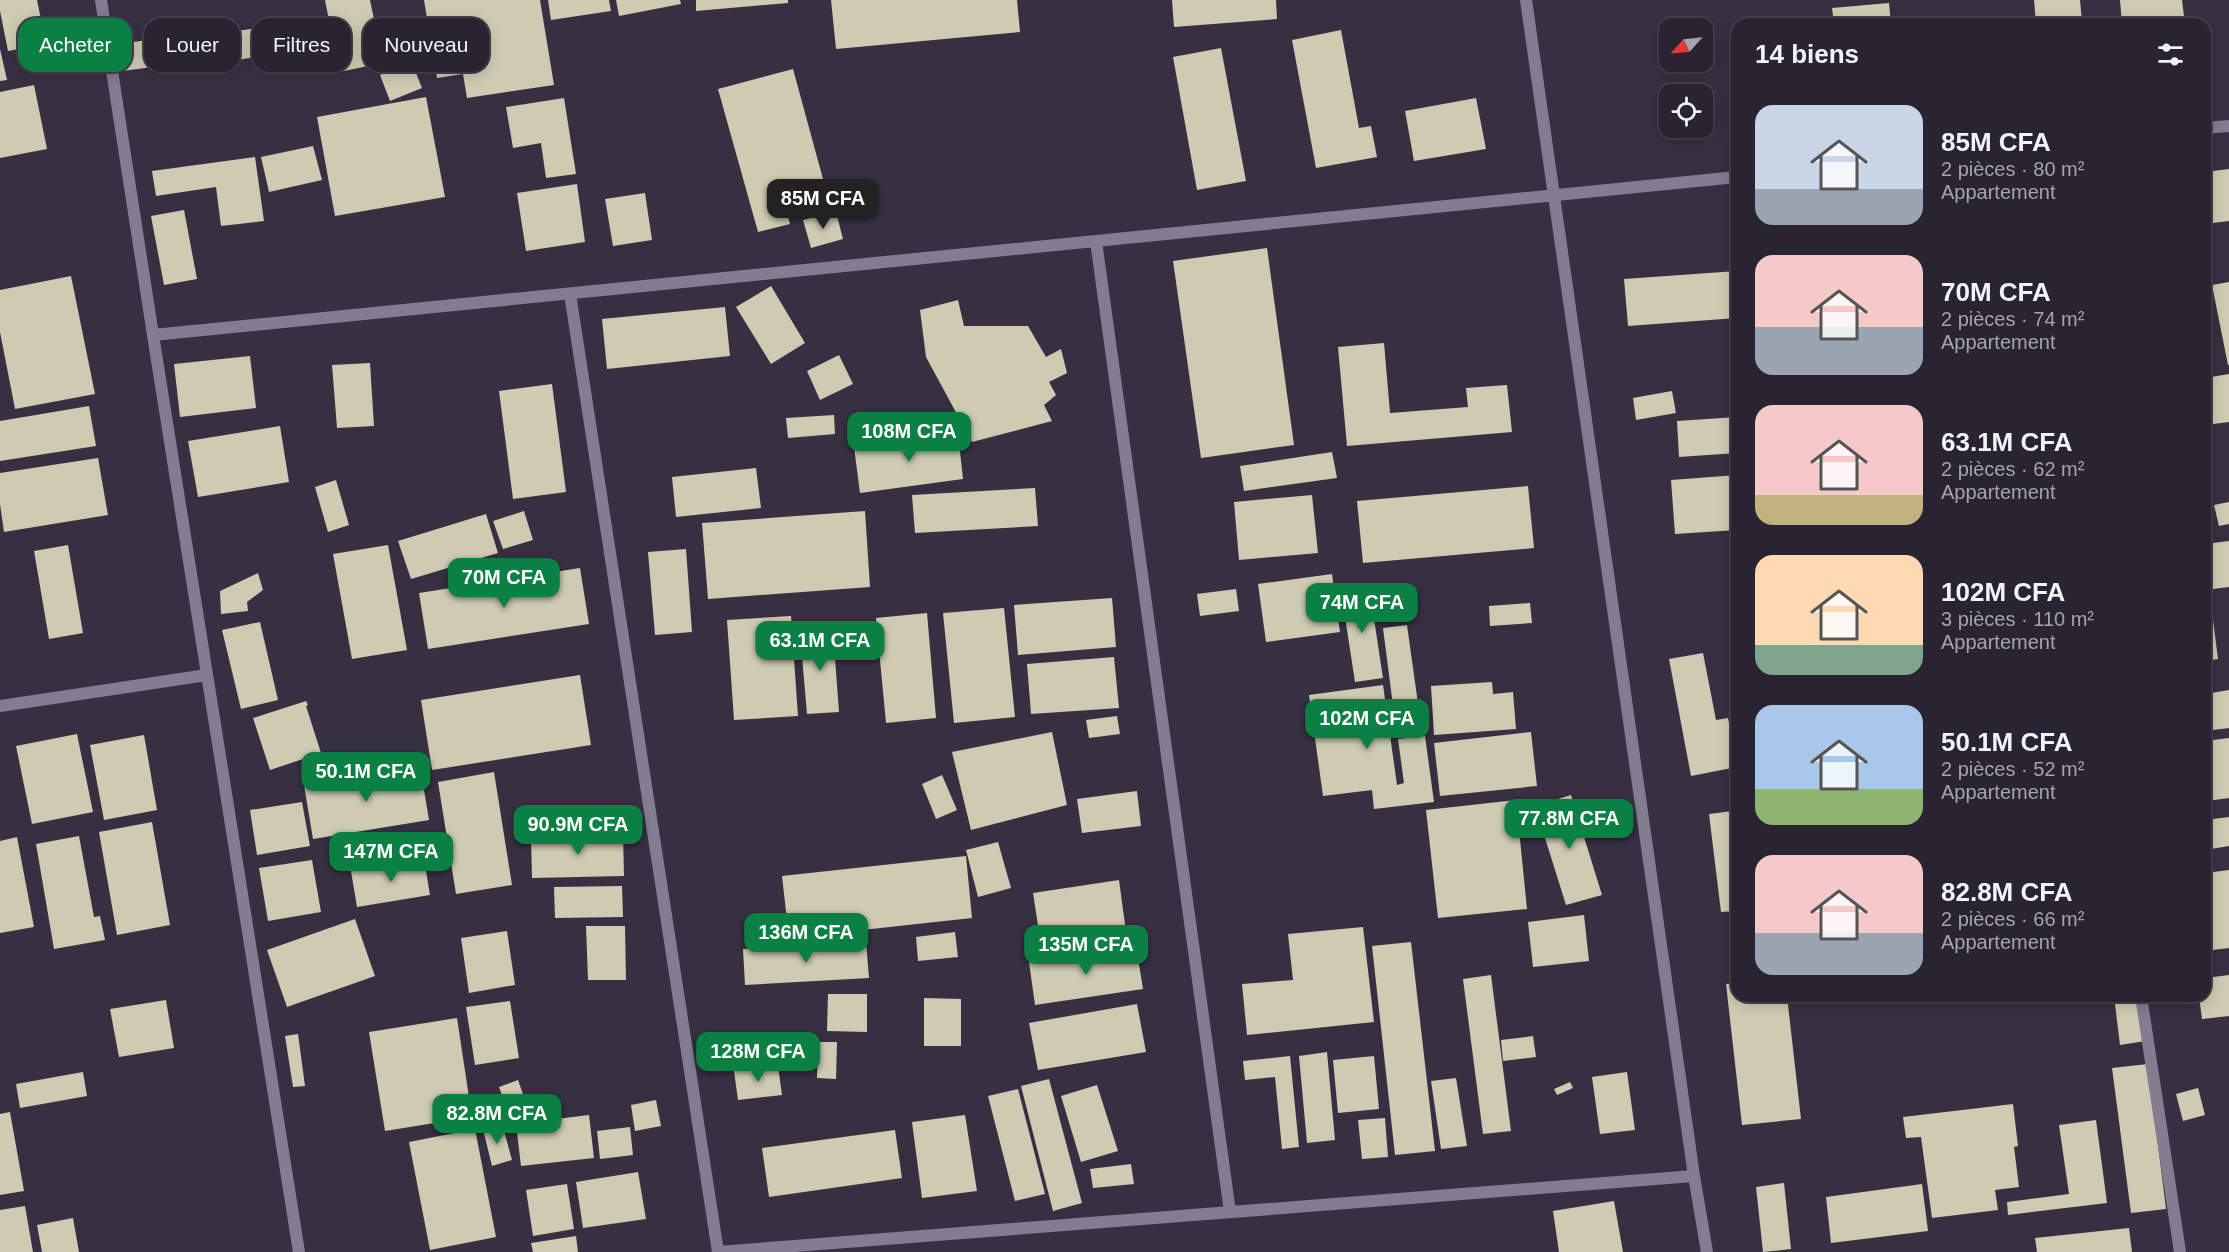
<!DOCTYPE html>
<html lang="fr">
<meta charset="utf-8">
<style>
:root{--surface:#292432;--page:#35303e;--text:#f1f3f6;--muted:#a5a4ac;--line:#45414d;--accent:#0b8043}
body{margin:0;font-family:Helvetica,sans-serif;background:var(--page);color:var(--text);height:100vh;display:flex;flex-direction:column;font-size:22px;white-space:nowrap}
*{box-sizing:border-box;margin:0}
p{font-size:20px;color:var(--muted)}
.icon{flex:none;width:33px;height:33px;fill:none;stroke:currentColor;stroke-width:2;stroke-linecap:round;stroke-linejoin:round}
.map{position:relative;flex:1;overflow:hidden}
.drawer{position:absolute;left:1731px;top:18px;width:480px;height:984px;display:flex;flex-direction:column;background:var(--surface);border-radius:18px;box-shadow:0 3px 15px #0003,0 0 0 2px var(--line)}
.drawer>*{flex:none}
.guide{position:absolute;left:18px;top:18px;width:570px;height:54px;display:flex;gap:12px}
.needle{width:39px;rotate:243deg}
.buttons{position:absolute;left:1659px;top:18px;display:grid;gap:12px}
.buttons a{display:grid;place-items:center;width:54px;height:54px;border-radius:12px;background:var(--surface);box-shadow:0 3px 15px #0003,0 0 0 2px var(--line);font-size:30px}
.price{position:absolute;translate:-50% -51px;padding:0 14px;border-radius:12px;background:var(--accent);color:#fff;font-size:20px;line-height:39px;filter:drop-shadow(0 2px 3px #0008)}
.price::after{content:'';position:absolute;left:50%;top:36px;width:18px;height:14px;margin-left:-9px;background:inherit;clip-path:polygon(0 0,100% 0,50% 100%)}
.price.selected{background:#222;color:#fff}
ul{padding:0;list-style:none}
li{display:flex;align-items:center;gap:18px;height:150px;padding:0 24px}
li span{display:grid;place-items:center;flex:none;width:168px;height:120px;border-radius:18px;color:#555}
li>.icon{margin-inline-start:auto}
span .icon{width:72px;height:72px;fill:#fffc;stroke-width:1}
li b{font-size:26px}
h2{display:flex;justify-content:space-between;align-items:center;height:72px;padding:0 24px;font-size:26px}
.tag{padding:0 21px;border-radius:18px;background:var(--surface);box-shadow:0 3px 15px #0003,0 0 0 2px var(--line);font-size:21px;line-height:54px}
.tag.selected{background:var(--accent);color:#fff}
.map>svg:first-child{display:block}
.building{fill:#cecbb2}
.lines{fill:none;stroke-linecap:round;stroke-linejoin:round}
.minor{stroke:#847c91;stroke-width:12}
</style>
<div class="map">
<svg width="2229" height="1252" viewBox="0 0 2229 1252">
<rect width="100%" height="100%" fill="#373042"/>
<path class="building" d="M 0,0 L 37,0 L 46,44 L 8,51 L 0,11 Z
M 325,0 L 370,0 L 383,63 L 339,72 Z
M 424,0 L 540,0 L 554,85 L 467,98 L 463,74 L 437,78 Z
M 548,0 L 609,0 L 611,11 L 551,20 Z
M 616,0 L 680,0 L 681,4 L 619,16 Z
M 696,0 L 788,0 L 788,3 L 696,11 Z
M 831,0 L 1017,0 L 1020,32 L 836,49 Z
M 1172,0 L 1276,0 L 1277,19 L 1174,27 Z
M 2034,0 L 2080,0 L 2082,21 L 2036,24 Z
M 2120,0 L 2182,0 L 2185,24 L 2122,24 Z
M 1889,3 L 1891,24 L 1834,24 L 1832,8 Z
M 178,27 L 183,63 L 115,72 L 111,45 L 155,39 L 154,30 Z
M 265,27 L 269,55 L 191,67 L 187,38 Z
M 1341,30 L 1359,128 L 1371,126 L 1377,157 L 1316,168 L 1292,40 Z
M 1221,48 L 1246,181 L 1197,190 L 1173,57 Z
M 0,49 L 7,80 L 0,81 Z
M 412,63 L 422,88 L 390,101 L 380,75 Z
M 793,69 L 823,179 L 781,190 L 790,224 L 758,232 L 718,89 Z
M 34,85 L 47,149 L 0,158 L 0,92 Z
M 426,97 L 445,197 L 335,216 L 317,117 Z
M 564,98 L 576,174 L 546,178 L 541,143 L 513,148 L 506,107 Z
M 1476,98 L 1486,149 L 1414,161 L 1405,111 Z
M 313,146 L 322,180 L 269,192 L 261,157 Z
M 255,157 L 264,221 L 221,226 L 216,187 L 156,196 L 152,171 Z
M 2229,169 L 2229,221 L 2205,224 L 2205,172 Z
M 577,184 L 585,242 L 526,251 L 517,193 Z
M 645,193 L 652,240 L 613,246 L 605,199 Z
M 184,210 L 197,279 L 164,285 L 151,216 Z
M 836,212 L 843,239 L 811,248 L 803,220 Z
M 1267,248 L 1294,445 L 1201,458 L 1173,261 Z
M 1737,271 L 1737,318 L 1628,326 L 1624,279 Z
M 71,276 L 95,394 L 15,409 L 0,332 L 0,290 Z
M 2229,282 L 2229,365 L 2228,365 L 2212,285 Z
M 771,286 L 805,343 L 771,364 L 736,307 Z
M 958,300 L 964,326 L 1028,326 L 1046,357 L 1061,349 L 1067,373 L 1049,382 L 1056,395 L 1044,405 L 1052,421 L 972,442 L 926,357 L 920,310 Z
M 725,307 L 730,356 L 607,369 L 602,319 Z
M 1384,343 L 1390,413 L 1468,407 L 1466,388 L 1507,385 L 1512,432 L 1347,446 L 1338,347 Z
M 839,355 L 853,384 L 820,400 L 807,371 Z
M 250,356 L 256,408 L 180,417 L 174,364 Z
M 370,363 L 374,426 L 337,428 L 332,365 Z
M 2229,374 L 2229,422 L 2205,425 L 2205,378 Z
M 552,384 L 566,492 L 513,499 L 499,391 Z
M 1672,391 L 1676,413 L 1636,420 L 1633,398 Z
M 89,406 L 96,446 L 0,461 L 0,421 Z
M 834,415 L 835,434 L 788,438 L 786,418 Z
M 1737,417 L 1737,453 L 1679,457 L 1677,421 Z
M 280,426 L 289,482 L 198,497 L 188,441 Z
M 958,433 L 963,479 L 860,493 L 854,447 Z
M 1332,452 L 1337,478 L 1244,491 L 1240,466 Z
M 98,458 L 108,515 L 4,532 L 0,504 L 0,473 Z
M 756,468 L 761,508 L 676,517 L 672,477 Z
M 1737,475 L 1737,530 L 1675,534 L 1671,480 Z
M 336,480 L 349,525 L 328,532 L 315,487 Z
M 1528,486 L 1534,548 L 1363,563 L 1357,501 Z
M 1035,488 L 1038,526 L 915,533 L 912,495 Z
M 1312,495 L 1318,553 L 1239,560 L 1234,502 Z
M 2207,498 L 2211,536 L 2205,536 L 2205,499 Z
M 2229,502 L 2229,524 L 2219,526 L 2214,505 Z
M 524,511 L 533,540 L 503,549 L 493,521 Z
M 865,511 L 870,587 L 708,599 L 702,523 Z
M 486,514 L 498,553 L 411,579 L 398,541 Z
M 2229,541 L 2229,587 L 2205,590 L 2205,544 Z
M 68,545 L 83,633 L 49,639 L 34,551 Z
M 388,545 L 407,650 L 352,659 L 333,554 Z
M 686,549 L 692,632 L 655,635 L 648,552 Z
M 580,568 L 589,624 L 428,649 L 419,593 Z
M 258,573 L 263,590 L 247,602 L 248,611 L 221,614 L 220,591 Z
M 1332,574 L 1340,632 L 1266,642 L 1258,584 Z
M 1369,586 L 1383,678 L 1355,682 L 1341,591 Z
M 1236,589 L 1239,611 L 1200,616 L 1197,594 Z
M 1112,598 L 1116,647 L 1018,655 L 1014,605 Z
M 1530,603 L 1532,623 L 1490,626 L 1489,606 Z
M 1004,608 L 1015,717 L 954,723 L 943,613 Z
M 927,613 L 936,718 L 886,723 L 876,618 Z
M 791,616 L 798,716 L 734,720 L 727,620 Z
M 2213,620 L 2218,659 L 2205,661 L 2205,621 Z
M 260,622 L 278,700 L 241,709 L 222,630 Z
M 1407,625 L 1420,718 L 1395,721 L 1383,628 Z
M 833,631 L 839,712 L 807,714 L 800,633 Z
M 1703,653 L 1716,720 L 1728,718 L 1737,767 L 1691,776 L 1669,659 Z
M 1114,657 L 1119,708 L 1031,714 L 1027,664 Z
M 580,675 L 591,745 L 432,770 L 421,700 Z
M 1492,682 L 1493,694 L 1513,692 L 1516,729 L 1434,735 L 1431,686 Z
M 1383,685 L 1397,785 L 1404,783 L 1398,739 L 1425,736 L 1434,802 L 1374,809 L 1372,790 L 1323,796 L 1309,695 Z
M 2229,690 L 2229,728 L 2205,731 L 2205,694 Z
M 306,701 L 308,705 L 306,706 L 321,753 L 270,770 L 253,718 Z
M 1117,716 L 1120,734 L 1089,738 L 1086,720 Z
M 1052,732 L 1067,805 L 971,830 L 952,752 Z
M 1531,732 L 1537,786 L 1440,796 L 1434,743 Z
M 77,734 L 93,812 L 32,824 L 16,746 Z
M 144,735 L 157,810 L 104,820 L 90,745 Z
M 2229,738 L 2229,798 L 2207,801 L 2205,741 Z
M 420,766 L 429,820 L 313,839 L 304,785 Z
M 494,772 L 512,885 L 456,894 L 438,782 Z
M 942,775 L 957,810 L 936,819 L 922,784 Z
M 1137,791 L 1141,826 L 1082,833 L 1077,799 Z
M 1571,795 L 1602,895 L 1566,905 L 1535,806 Z
M 1516,800 L 1527,909 L 1438,918 L 1426,810 Z
M 302,802 L 310,846 L 257,855 L 250,810 Z
M 1733,811 L 1737,847 L 1737,911 L 1721,912 L 1709,814 Z
M 2229,817 L 2229,846 L 2205,850 L 2205,820 Z
M 152,822 L 170,925 L 117,935 L 99,832 Z
M 623,835 L 624,876 L 532,878 L 531,837 Z
M 79,836 L 94,917 L 100,916 L 105,940 L 54,949 L 36,844 Z
M 17,837 L 34,927 L 0,933 L 0,841 Z
M 998,842 L 1011,888 L 978,897 L 966,850 Z
M 966,856 L 972,918 L 789,938 L 782,876 Z
M 424,859 L 430,895 L 357,907 L 351,871 Z
M 312,860 L 321,912 L 268,921 L 259,868 Z
M 2229,870 L 2229,948 L 2205,951 L 2205,873 Z
M 1119,880 L 1126,932 L 1041,945 L 1033,893 Z
M 622,886 L 623,917 L 555,918 L 554,887 Z
M 1584,915 L 1589,961 L 1533,967 L 1528,922 Z
M 355,919 L 375,976 L 287,1007 L 267,950 Z
M 586,926 L 625,926 L 626,980 L 588,980 Z
M 1363,927 L 1374,1022 L 1247,1035 L 1242,984 L 1293,980 L 1288,934 Z
M 507,931 L 515,985 L 469,993 L 461,938 Z
M 955,932 L 958,957 L 918,961 L 916,937 Z
M 866,942 L 869,978 L 745,985 L 743,949 Z
M 1411,942 L 1435,1151 L 1395,1155 L 1372,946 Z
M 1136,946 L 1143,989 L 1035,1005 L 1029,962 Z
M 1491,975 L 1511,1131 L 1483,1134 L 1463,979 Z
M 2229,975 L 2229,1016 L 2202,1019 L 2199,996 L 2205,996 L 2205,978 Z
M 1737,983 L 1737,996 L 1787,996 L 1801,1119 L 1742,1125 L 1726,984 Z
M 828,994 L 867,994 L 867,1032 L 827,1031 Z
M 2114,996 L 2139,996 L 2146,1041 L 2120,1045 Z
M 924,998 L 961,999 L 961,1046 L 924,1046 Z
M 166,1000 L 174,1048 L 119,1057 L 110,1009 Z
M 510,1001 L 519,1058 L 475,1065 L 466,1007 Z
M 1137,1004 L 1146,1052 L 1038,1070 L 1029,1023 Z
M 457,1018 L 472,1117 L 385,1131 L 369,1032 Z
M 298,1034 L 305,1086 L 293,1087 L 285,1036 Z
M 1533,1036 L 1536,1057 L 1503,1061 L 1501,1040 Z
M 818,1042 L 837,1042 L 836,1079 L 817,1078 Z
M 1327,1052 L 1335,1140 L 1307,1143 L 1299,1056 Z
M 1290,1056 L 1299,1147 L 1282,1149 L 1275,1077 L 1245,1080 L 1243,1061 Z
M 1374,1056 L 1379,1109 L 1338,1113 L 1333,1060 Z
M 2148,1064 L 2166,1209 L 2131,1213 L 2112,1068 Z
M 778,1066 L 782,1095 L 738,1100 L 734,1071 Z
M 83,1072 L 87,1096 L 20,1108 L 16,1084 Z
M 1627,1072 L 1635,1130 L 1600,1134 L 1592,1077 Z
M 1456,1078 L 1467,1146 L 1441,1149 L 1431,1081 Z
M 1049,1079 L 1082,1203 L 1053,1211 L 1021,1086 Z
M 518,1080 L 529,1111 L 510,1117 L 499,1087 Z
M 1570,1082 L 1573,1088 L 1557,1095 L 1554,1089 Z
M 1097,1085 L 1118,1151 L 1081,1162 L 1061,1096 Z
M 2198,1088 L 2205,1115 L 2183,1121 L 2176,1094 Z
M 1018,1089 L 1045,1194 L 1015,1201 L 988,1096 Z
M 656,1100 L 661,1126 L 635,1131 L 631,1105 Z
M 2013,1104 L 2018,1146 L 2014,1147 L 2019,1187 L 1995,1190 L 1998,1210 L 1932,1218 L 1921,1137 L 1906,1138 L 1903,1117 Z
M 10,1112 L 24,1191 L 0,1195 L 0,1114 Z
M 589,1115 L 594,1158 L 521,1166 L 516,1124 Z
M 965,1115 L 977,1191 L 922,1198 L 912,1122 Z
M 1385,1118 L 1388,1157 L 1362,1159 L 1358,1120 Z
M 2096,1120 L 2107,1203 L 2008,1215 L 2007,1202 L 2069,1194 L 2059,1125 Z
M 502,1124 L 512,1160 L 492,1166 L 483,1129 Z
M 630,1127 L 633,1155 L 600,1159 L 597,1131 Z
M 475,1129 L 496,1237 L 430,1250 L 409,1142 Z
M 895,1130 L 902,1178 L 769,1197 L 762,1148 Z
M 1131,1164 L 1134,1184 L 1093,1188 L 1090,1169 Z
M 638,1172 L 646,1219 L 583,1228 L 576,1182 Z
M 1784,1183 L 1791,1249 L 1763,1252 L 1756,1187 Z
M 567,1184 L 574,1229 L 533,1236 L 526,1190 Z
M 1922,1184 L 1928,1231 L 1831,1243 L 1826,1197 Z
M 1614,1201 L 1623,1252 L 1559,1252 L 1553,1211 Z
M 25,1206 L 33,1252 L 0,1252 L 0,1210 Z
M 73,1218 L 79,1252 L 42,1252 L 37,1225 Z
M 2129,1228 L 2132,1252 L 2037,1252 L 2035,1238 Z
M 576,1236 L 578,1252 L 533,1252 L 531,1243 Z"/>
<g class="lines">
<path class="minor" d="M 101,0 L 153,335 L 299,1252
M 1526,0 L 1694,1176 L 1707,1252
M 2205,128 L 2229,126
M 1096,241 L 1230,1212
M 570,294 L 718,1252
M 153,335 L 1737,177
M 0,706 L 207,675
M 2141,996 L 2180,1252
M 718,1252 L 1694,1176"/>
</g>
</svg>
<div class="buttons">
<a><svg class="needle" viewBox="-14 -14 28 28"><path d="M0-13l5 13h-10z" fill="#e53935"/><path d="M0 13l5-13h-10z" fill="#a5a4ac"/></svg></a>
<a><svg class="icon" aria-label="locate" viewBox="0 0 24 24"><circle cx="12" cy="12" r="6"/><path d="M12 2v4M12 18v4M2 12h4M18 12h4"/></svg></a>
</div>
<b class="price selected" style="left:823px;top:230px">85M CFA</b>
<b class="price" style="left:909px;top:463px">108M CFA</b>
<b class="price" style="left:504px;top:609px">70M CFA</b>
<b class="price" style="left:1362px;top:634px">74M CFA</b>
<b class="price" style="left:820px;top:672px">63.1M CFA</b>
<b class="price" style="left:1367px;top:750px">102M CFA</b>
<b class="price" style="left:366px;top:803px">50.1M CFA</b>
<b class="price" style="left:1569px;top:850px">77.8M CFA</b>
<b class="price" style="left:578px;top:856px">90.9M CFA</b>
<b class="price" style="left:391px;top:883px">147M CFA</b>
<b class="price" style="left:806px;top:964px">136M CFA</b>
<b class="price" style="left:1086px;top:976px">135M CFA</b>
<b class="price" style="left:758px;top:1083px">128M CFA</b>
<b class="price" style="left:497px;top:1145px">82.8M CFA</b>
<div class="guide">
<a class="tag selected">Acheter</a>
<a class="tag">Louer</a>
<a class="tag">Filtres</a>
<a class="tag">Nouveau</a>
</div>
<section class="drawer">
<h2>14 biens<svg class="icon" aria-label="filters" viewBox="0 0 24 24"><path d="M4 7h16M4 17h16"/><circle cx="9" cy="7" r="2"/><circle cx="15" cy="17" r="2"/></svg></h2>
<ul>
<li><span style="background:linear-gradient(#c9d6e8 70%,#9aa5b1 0)"><svg class="icon" aria-label="home" viewBox="0 0 24 24"><path d="M3 11l9-7 9 7M6 9v11h12V9"/></svg></span><div><b>85M CFA</b><p>2 pièces · 80 m²</p><p>Appartement</p></div></li>
<li><span style="background:linear-gradient(#f6c9c9 60%,#9aa5b1 0)"><svg class="icon" aria-label="home" viewBox="0 0 24 24"><path d="M3 11l9-7 9 7M6 9v11h12V9"/></svg></span><div><b>70M CFA</b><p>2 pièces · 74 m²</p><p>Appartement</p></div></li>
<li><span style="background:linear-gradient(#f6c9c9 75%,#c2b280 0)"><svg class="icon" aria-label="home" viewBox="0 0 24 24"><path d="M3 11l9-7 9 7M6 9v11h12V9"/></svg></span><div><b>63.1M CFA</b><p>2 pièces · 62 m²</p><p>Appartement</p></div></li>
<li><span style="background:linear-gradient(#ffd9b3 75%,#7fa58c 0)"><svg class="icon" aria-label="home" viewBox="0 0 24 24"><path d="M3 11l9-7 9 7M6 9v11h12V9"/></svg></span><div><b>102M CFA</b><p>3 pièces · 110 m²</p><p>Appartement</p></div></li>
<li><span style="background:linear-gradient(#a9c7e8 70%,#8fb573 0)"><svg class="icon" aria-label="home" viewBox="0 0 24 24"><path d="M3 11l9-7 9 7M6 9v11h12V9"/></svg></span><div><b>50.1M CFA</b><p>2 pièces · 52 m²</p><p>Appartement</p></div></li>
<li><span style="background:linear-gradient(#f6c9c9 65%,#9aa5b1 0)"><svg class="icon" aria-label="home" viewBox="0 0 24 24"><path d="M3 11l9-7 9 7M6 9v11h12V9"/></svg></span><div><b>82.8M CFA</b><p>2 pièces · 66 m²</p><p>Appartement</p></div></li>
</ul>
</section>
</div>
